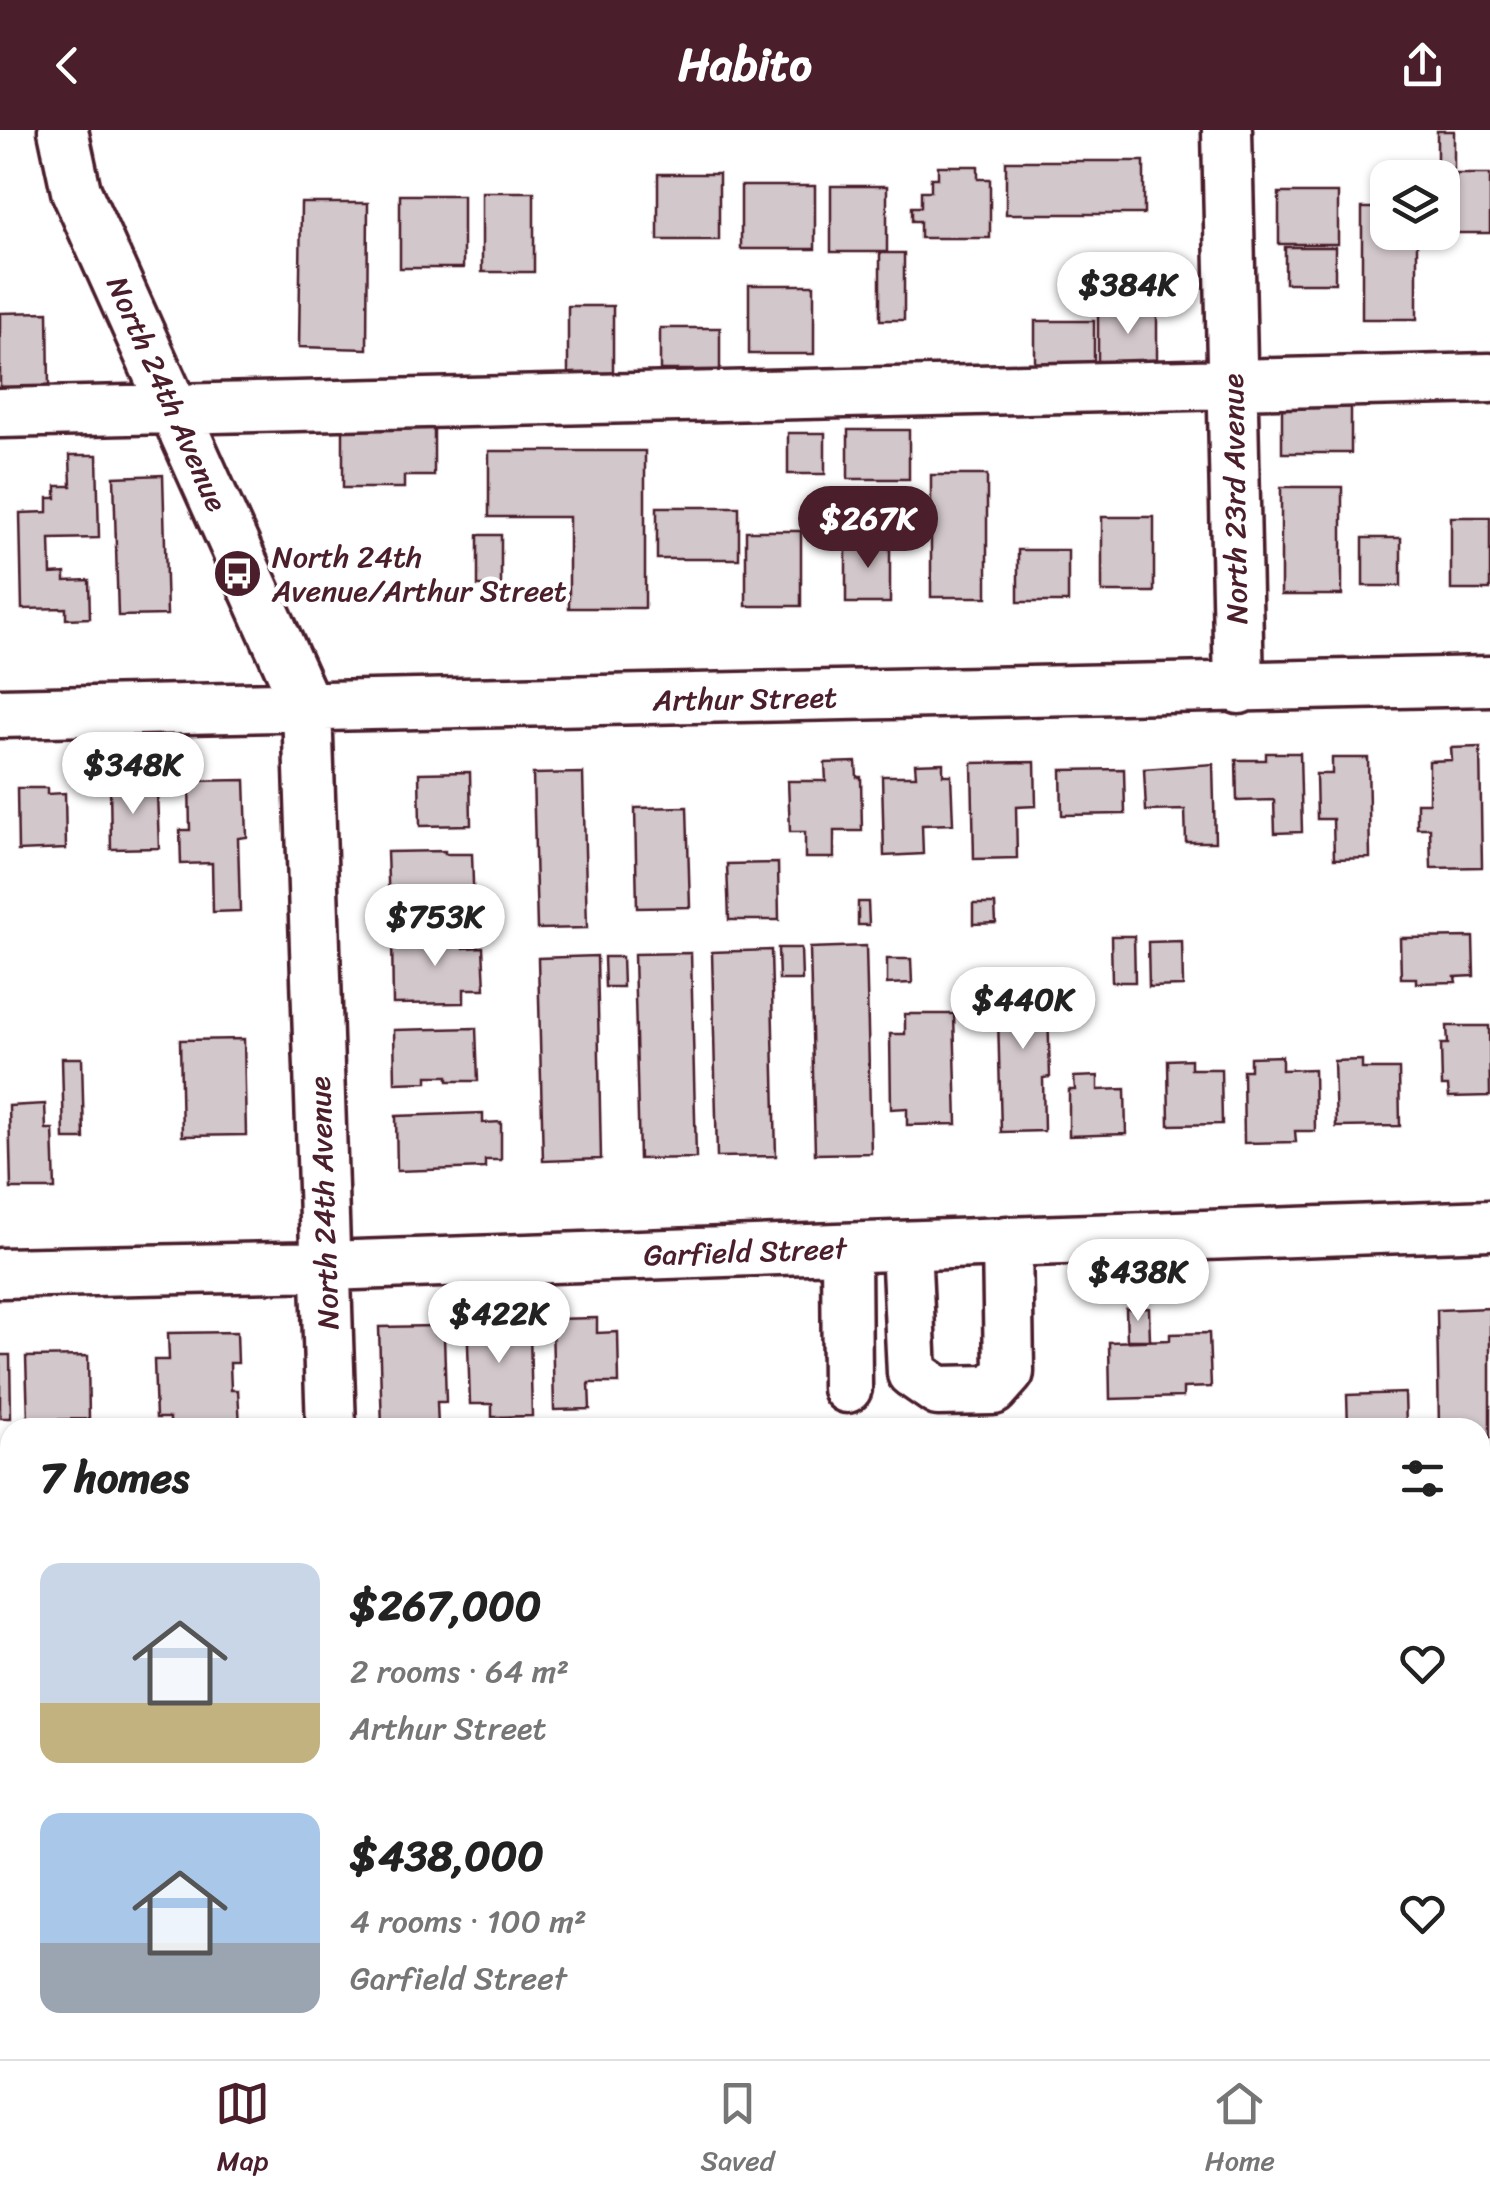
<!DOCTYPE html>
<meta charset="utf-8">
<style>
:root{--surface:#fff;--page:#f6f6f6;--text:#222;--muted:#767676;--line:#e0e0e0;--accent:#4a1f2b}
body{margin:0;font-family:Sriracha,sans-serif;background:var(--page);color:var(--text);height:100vh;display:flex;flex-direction:column;font-size:38px;white-space:nowrap}
*{box-sizing:border-box;margin:0}
p{font-size:32px;color:var(--muted)}
.icon{flex:none;width:55px;height:55px;fill:none;stroke:currentColor;stroke-width:2;stroke-linecap:round;stroke-linejoin:round}
.map{position:relative;flex:1;overflow:hidden}
.side{position:absolute;left:0px;top:1288px;width:1490px;height:642px;display:flex;flex-direction:column;background:var(--surface);border-radius:30px 30px 0 0;box-shadow:0 2px 8px #0004}
.side>*{flex:none}
.buttons{position:absolute;left:1370px;top:30px;display:grid;gap:20px}
.buttons a{display:grid;place-items:center;width:90px;height:90px;border-radius:20px;background:var(--surface);box-shadow:0 2px 8px #0004;font-size:50px}
.price{position:absolute;translate:-50% -85px;padding:0 22px;border-radius:35px;background:#fff;color:#222;font-size:32px;line-height:65px;filter:drop-shadow(0 2px 5px #0008)}
.price::after{content:'';position:absolute;left:50%;top:60px;width:30px;height:22px;margin-left:-15px;background:inherit;clip-path:polygon(0 0,100% 0,50% 100%)}
.price.on{background:var(--accent);color:#fff}
ul{padding:0;list-style:none}
li{display:flex;align-items:center;gap:30px;height:250px;padding:0 40px}
li span{display:grid;place-items:center;flex:none;width:280px;height:200px;border-radius:20px;color:#555}
li>.icon{margin-inline-start:auto}
span .icon{width:120px;height:120px;fill:#fffc;stroke-width:1}
li b{font-size:42px}
h2{display:flex;justify-content:space-between;align-items:center;height:120px;padding:0 40px;font-size:42px}
header{display:flex;justify-content:space-between;align-items:center;height:130px;padding:0 40px;background:var(--accent);color:#fff;font-size:45px;font-weight:700}
.dock{display:flex;justify-content:space-around;align-items:center;height:140px;border-top:2px solid var(--line);background:var(--surface);font-size:28px;color:var(--muted)}
.dock a{display:grid;justify-items:center;gap:5px}
.dock .on{color:var(--accent)}
.map>svg:first-child{display:block}
.building{fill:#d2c7cb;stroke:#4a1f2b;stroke-width:2.5}
.lines{fill:none;stroke-linecap:round;stroke-linejoin:round}
.minor-casing{stroke:#4a1f2b;stroke-width:55}
.minor{stroke:#fff;stroke-width:48}
.labels{text-anchor:middle;stroke-width:9;stroke-linejoin:round;paint-order:stroke}
.street-label{font-size:30px;fill:#4a1f2b;stroke:#fff}
.poi-label{font-size:30px;fill:#4a1f2b;stroke:#fff;text-anchor:start}
</style>
<header><svg class="icon" aria-label="back" viewBox="0 0 24 24"><path d="M15 5l-7 7 7 7"/></svg>Habito<svg class="icon" aria-label="share" viewBox="0 0 24 24"><path d="M12 15V3M7 8l5-5 5 5M5 13v7h14v-7"/></svg></header>
<div class="map">
<svg width="1490" height="1929" viewBox="0 0 1490 1929">
<rect width="100%" height="100%" fill="#fff"/>
<filter id="ink" filterUnits="userSpaceOnUse"><feTurbulence type="fractalNoise" baseFrequency=".01" numOctaves="2"/><feDisplacementMap in="SourceGraphic" scale="20" xChannelSelector="R" yChannelSelector="G"/><feConvolveMatrix kernelMatrix="1 2 1 2 8 2 1 2 1" color-interpolation-filters="sRGB"/></filter>
<g filter="url(#ink)">
<path class="building" d="M 1437,1 L 1454,1 L 1454,39 L 1437,39 Z
M 1006,31 L 1144,31 L 1144,84 L 1006,84 Z
M 938,36 L 978,36 L 978,49 L 990,49 L 990,108 L 920,108 L 920,91 L 912,91 L 912,77 L 921,77 L 921,61 L 931,61 L 931,48 L 938,48 Z
M 658,44 L 719,44 L 719,110 L 658,110 Z
M 1456,44 L 1490,44 L 1490,103 L 1456,103 Z
M 741,56 L 815,56 L 815,119 L 741,119 Z
M 831,56 L 887,56 L 887,122 L 831,122 Z
M 482,62 L 534,62 L 534,142 L 482,142 Z
M 1279,63 L 1338,63 L 1338,114 L 1279,114 Z
M 400,65 L 463,65 L 463,138 L 400,138 Z
M 301,73 L 368,73 L 367,219 L 299,217 Z
M 1362,78 L 1388,78 L 1388,102 L 1417,102 L 1417,189 L 1362,189 Z
M 1285,117 L 1335,117 L 1335,153 L 1285,153 Z
M 880,123 L 904,123 L 904,190 L 880,190 Z
M 749,155 L 814,155 L 814,224 L 749,224 Z
M 568,176 L 613,176 L 613,243 L 568,243 Z
M 1098,178 L 1157,178 L 1157,235 L 1098,235 Z
M 48,182 L 49,258 L 0,258 L 0,183 Z
M 1035,191 L 1094,191 L 1094,238 L 1035,238 Z
M 660,198 L 720,198 L 720,240 L 660,240 Z
M 1282,272 L 1351,272 L 1351,323 L 1282,323 Z
M 434,288 L 434,346 L 404,346 L 404,358 L 343,358 L 343,294 Z
M 848,300 L 909,300 L 909,349 L 848,349 Z
M 788,303 L 825,303 L 825,344 L 788,344 Z
M 489,321 L 645,321 L 645,478 L 569,478 L 569,387 L 489,387 Z
M 70,325 L 97,325 L 99,408 L 50,409 L 51,444 L 65,443 L 65,451 L 89,450 L 90,488 L 66,489 L 66,478 L 22,479 L 20,383 L 48,382 L 48,368 L 56,368 L 56,356 L 71,356 Z
M 163,345 L 167,485 L 118,486 L 114,347 Z
M 931,345 L 987,345 L 987,467 L 931,467 Z
M 1281,357 L 1342,357 L 1342,465 L 1281,465 Z
M 657,377 L 739,377 L 739,429 L 657,429 Z
M 1102,387 L 1154,387 L 1154,462 L 1102,462 Z
M 1451,387 L 1490,387 L 1490,460 L 1451,460 Z
M 746,401 L 801,401 L 801,476 L 746,476 Z
M 478,405 L 501,405 L 501,456 L 478,456 Z
M 1363,408 L 1401,408 L 1401,456 L 1363,456 Z
M 846,409 L 890,409 L 890,473 L 846,473 Z
M 1018,420 L 1068,420 L 1068,472 L 1018,472 Z
M 1480,617 L 1482,737 L 1431,738 L 1430,698 L 1417,698 L 1417,673 L 1429,673 L 1429,631 L 1452,630 L 1451,618 Z
M 1266,623 L 1300,623 L 1302,702 L 1275,703 L 1274,670 L 1237,671 L 1236,630 L 1266,630 Z
M 1332,628 L 1368,628 L 1370,728 L 1334,729 L 1333,689 L 1317,689 L 1316,644 L 1332,644 Z
M 856,632 L 857,647 L 861,647 L 862,701 L 834,701 L 834,728 L 805,728 L 805,702 L 790,702 L 788,651 L 826,651 L 825,633 Z
M 1035,632 L 1036,676 L 1016,677 L 1017,728 L 974,729 L 972,633 Z
M 943,633 L 943,645 L 951,645 L 953,694 L 922,695 L 923,724 L 884,726 L 882,646 L 916,646 L 915,634 Z
M 1213,634 L 1215,712 L 1186,712 L 1185,680 L 1146,681 L 1144,639 Z
M 1124,639 L 1125,684 L 1062,685 L 1061,640 Z
M 470,642 L 471,695 L 420,696 L 419,643 Z
M 583,643 L 587,798 L 537,799 L 533,644 Z
M 245,650 L 247,707 L 238,708 L 240,781 L 213,782 L 212,733 L 181,734 L 180,700 L 190,700 L 189,651 Z
M 138,652 L 138,662 L 157,662 L 159,718 L 111,719 L 110,653 Z
M 17,658 L 47,658 L 47,664 L 65,663 L 66,719 L 18,721 Z
M 687,677 L 690,777 L 637,778 L 635,678 Z
M 445,721 L 445,724 L 472,724 L 474,781 L 404,783 L 404,778 L 389,778 L 387,722 Z
M 778,733 L 779,790 L 729,790 L 727,734 Z
M 858,772 L 868,772 L 869,795 L 858,795 Z
M 973,774 L 995,774 L 996,793 L 973,794 Z
M 463,804 L 463,818 L 483,817 L 485,859 L 464,859 L 464,873 L 393,874 L 392,805 Z
M 1111,806 L 1134,806 L 1135,852 L 1112,852 Z
M 1473,807 L 1474,846 L 1455,847 L 1456,852 L 1416,853 L 1416,848 L 1401,848 L 1400,808 Z
M 1182,811 L 1183,856 L 1149,857 L 1148,812 Z
M 866,816 L 871,1023 L 815,1024 L 810,818 Z
M 778,818 L 801,818 L 802,850 L 779,850 Z
M 771,820 L 776,1026 L 717,1027 L 712,822 Z
M 691,823 L 696,1028 L 639,1029 L 634,824 Z
M 597,826 L 601,1029 L 543,1031 L 538,828 Z
M 604,827 L 622,827 L 623,857 L 605,857 Z
M 887,829 L 911,829 L 912,853 L 887,854 Z
M 1047,846 L 1050,947 L 1043,948 L 1044,1001 L 1001,1002 L 997,848 Z
M 905,884 L 954,884 L 957,994 L 907,995 L 907,978 L 891,979 L 890,904 L 905,904 Z
M 1447,896 L 1489,896 L 1490,966 L 1449,967 L 1448,956 L 1442,956 L 1441,914 L 1448,914 Z
M 476,898 L 478,951 L 448,951 L 448,946 L 427,946 L 427,952 L 395,953 L 394,900 Z
M 244,909 L 246,1005 L 182,1006 L 180,910 Z
M 1282,926 L 1282,940 L 1314,939 L 1315,1001 L 1295,1001 L 1296,1012 L 1244,1013 L 1243,940 L 1250,940 L 1250,927 Z
M 62,928 L 82,928 L 84,1009 L 64,1009 Z
M 1191,929 L 1191,939 L 1221,939 L 1222,994 L 1169,995 L 1168,930 Z
M 1362,930 L 1362,939 L 1399,939 L 1400,996 L 1336,997 L 1334,931 Z
M 1098,946 L 1098,960 L 1125,959 L 1126,1004 L 1069,1006 L 1069,960 L 1075,960 L 1074,947 Z
M 45,974 L 46,999 L 53,999 L 55,1059 L 11,1059 L 9,976 Z
M 483,983 L 483,993 L 501,992 L 501,1030 L 485,1030 L 485,1038 L 397,1041 L 396,986 Z
M 1149,1178 L 1150,1210 L 1127,1210 L 1126,1179 Z
M 1490,1178 L 1490,1308 L 1480,1308 L 1480,1298 L 1439,1298 L 1437,1180 Z
M 507,1184 L 508,1201 L 530,1201 L 532,1286 L 492,1287 L 492,1274 L 470,1274 L 467,1185 Z
M 597,1188 L 597,1203 L 618,1202 L 619,1253 L 589,1253 L 590,1279 L 554,1280 L 552,1189 Z
M 435,1196 L 435,1205 L 444,1205 L 446,1272 L 437,1272 L 438,1297 L 382,1298 L 379,1197 Z
M 237,1202 L 238,1233 L 230,1233 L 231,1260 L 238,1260 L 240,1297 L 170,1298 L 170,1288 L 156,1288 L 154,1230 L 169,1230 L 168,1203 Z
M 1209,1203 L 1211,1257 L 1183,1258 L 1183,1267 L 1110,1269 L 1109,1212 L 1170,1210 L 1170,1204 Z
M 0,1225 L 10,1225 L 11,1288 L 0,1288 Z
M 88,1226 L 89,1289 L 28,1290 L 26,1227 Z
M 1405,1263 L 1406,1298 L 1348,1298 L 1347,1265 Z
M 0,1595 L 4,1595 L 6,1652 L 0,1652 Z
M 1480,1804 L 1490,1804 L 1490,1929 L 1438,1929 L 1438,1920 L 1480,1920 Z
M 0,1811 L 10,1811 L 10,1920 L 26,1920 L 26,1929 L 0,1929 Z
M 47,1920 L 102,1920 L 102,1929 L 47,1929 Z
M 173,1920 L 246,1920 L 246,1929 L 173,1929 Z
M 401,1920 L 736,1920 L 736,1929 L 401,1929 Z
M 916,1920 L 1003,1920 L 1003,1929 L 916,1929 Z
M 1003,1920 L 1176,1920 L 1176,1929 L 1003,1929 Z
M 1176,1920 L 1264,1920 L 1264,1929 L 1176,1929 Z
M 1264,1920 L 1438,1920 L 1438,1929 L 1264,1929 Z"/>
<g class="lines">
<defs>
<path id="minor" d="M 63,0 L 76,61 L 307,577 L 331,1298
M 1227,0 L 1239,559
M 0,283 L 1490,248
M 0,583 L 1490,551
M 906,1116 L 912,1243 L 938,1261 L 993,1260 L 1009,1242 L 1007,1111
M 846,1118 L 847,1258
M 0,1143 L 327,1136 L 1490,1095
M 1480,1696 L 1490,1695
M 0,1734 L 10,1734
M 349,1920 L 349,1929"/>
</defs>
<use href="#minor" class="minor-casing"/>
<use href="#minor" class="minor"/>
</g>
</g>
<defs>
<symbol id="bus-disc" viewBox="-11 -11 22 22"><circle r="9.5" fill="#4a1f2b" stroke="#fff"/><path d="M-5-6H5V4H4V6H2V4H-2V6H-4V4H-5ZM-3.5-4V0h7V-4ZM-3.5 1.2v1.5H-2V1.2ZM2 1.2v1.5H3.5V1.2Z" fill="#fff"/></symbol>
</defs>
<g fill-rule="evenodd">
<use href="#bus-disc" x="210" y="416" width="55" height="55"/>
</g>
<g class="labels">
<g class="street-label">
<text transform="translate(167 264) rotate(66)" y="10">North 24th Avenue</text>
<text transform="translate(1235 369) rotate(-91)" y="10">North 23rd Avenue</text>
<text transform="translate(745 569) rotate(-1)" y="10">Arthur Street</text>
<text transform="translate(324 1073) rotate(-92)" y="10">North 24th Avenue</text>
<text transform="translate(745 1122) rotate(-2)" y="10">Garfield Street</text>
</g>
<g class="poi-label">
<text x="272" y="437">North 24th<tspan x="272" dy="34">Avenue/Arthur Street</tspan></text>
</g>
</g>
</svg>
<div class="buttons">
<a><svg class="icon" aria-label="layers" viewBox="0 0 24 24"><path d="M12 4l9 5-9 5-9-5zM3 14l9 5 9-5"/></svg></a>
</div>
<b class="price" style="left:1128px;top:207px">$384K</b>
<b class="price on" style="left:868px;top:441px">$267K</b>
<b class="price" style="left:133px;top:687px">$348K</b>
<b class="price" style="left:435px;top:839px">$753K</b>
<b class="price" style="left:1023px;top:922px">$440K</b>
<b class="price" style="left:1138px;top:1194px">$438K</b>
<b class="price" style="left:499px;top:1236px">$422K</b>
<section class="side">
<h2>7 homes<svg class="icon" aria-label="filters" viewBox="0 0 24 24"><path d="M4 7h16M4 17h16"/><circle cx="9" cy="7" r="2"/><circle cx="15" cy="17" r="2"/></svg></h2>
<ul>
<li><span style="background:linear-gradient(#c9d6e8 70%,#c2b280 0)"><svg class="icon" aria-label="home" viewBox="0 0 24 24"><path d="M3 11l9-7 9 7M6 9v11h12V9"/></svg></span><div><b>$267,000</b><p>2 rooms · 64 m²</p><p>Arthur Street</p></div><svg class="icon" aria-label="heart" viewBox="0 0 24 24"><path d="M12 20l-8-8c-3-5 5-10 8-4 3-6 11-1 8 4z"/></svg></li>
<li><span style="background:linear-gradient(#a9c7e8 65%,#9aa5b1 0)"><svg class="icon" aria-label="home" viewBox="0 0 24 24"><path d="M3 11l9-7 9 7M6 9v11h12V9"/></svg></span><div><b>$438,000</b><p>4 rooms · 100 m²</p><p>Garfield Street</p></div><svg class="icon" aria-label="heart" viewBox="0 0 24 24"><path d="M12 20l-8-8c-3-5 5-10 8-4 3-6 11-1 8 4z"/></svg></li>
</ul>
</section>
</div>
<nav class="dock">
<a class="on"><svg class="icon" aria-label="map" viewBox="0 0 24 24"><path d="M3 6l6-2 6 2 6-2v14l-6 2-6-2-6 2zM9 4v14M15 6v14"/></svg>Map</a>
<a><svg class="icon" aria-label="saved" viewBox="0 0 24 24"><path d="M7 4h10v16l-5-4-5 4z"/></svg>Saved</a>
<a><svg class="icon" aria-label="home" viewBox="0 0 24 24"><path d="M3 11l9-7 9 7M6 9v11h12V9"/></svg>Home</a>
</nav>
